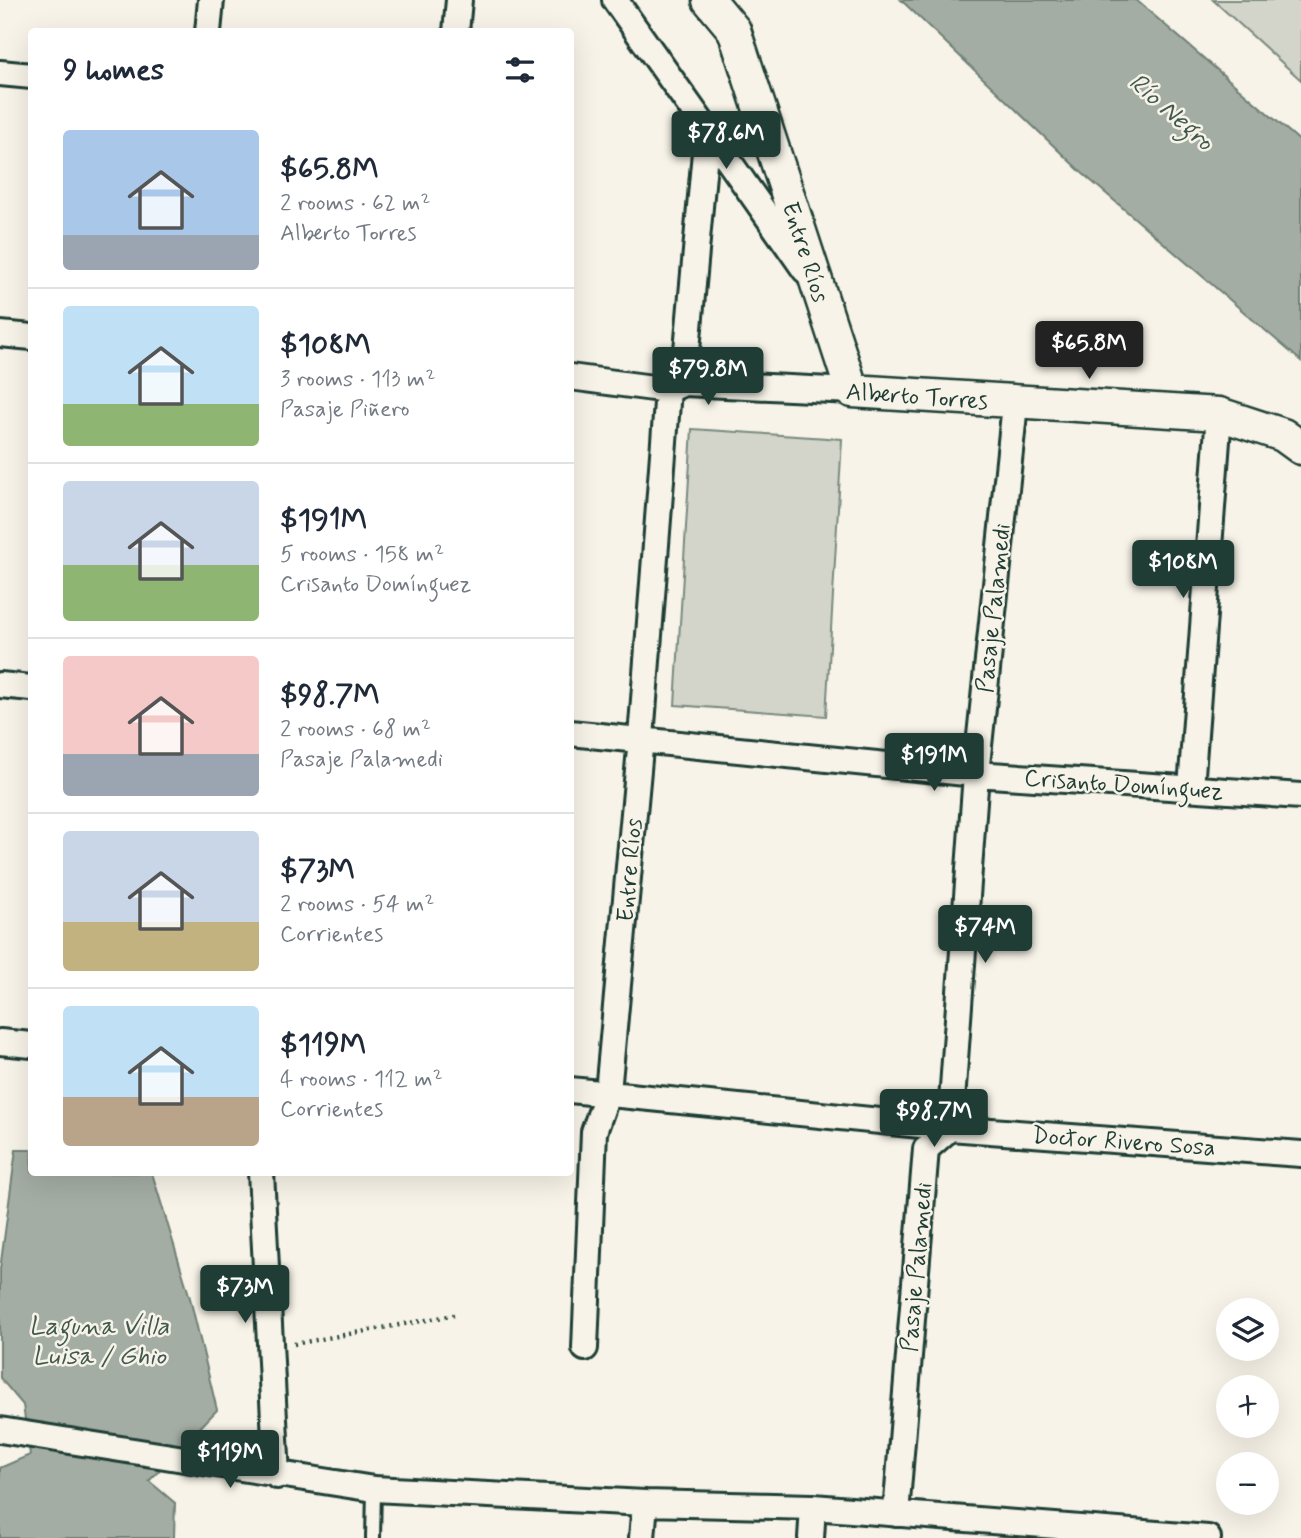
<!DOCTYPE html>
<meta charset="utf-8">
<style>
:root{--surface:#fff;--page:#f6f6f7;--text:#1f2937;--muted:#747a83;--line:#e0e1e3;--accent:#1f3d34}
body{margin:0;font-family:Mynerve,sans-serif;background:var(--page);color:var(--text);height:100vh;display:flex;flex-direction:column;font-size:26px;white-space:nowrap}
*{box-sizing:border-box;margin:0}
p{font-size:23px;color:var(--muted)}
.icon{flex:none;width:38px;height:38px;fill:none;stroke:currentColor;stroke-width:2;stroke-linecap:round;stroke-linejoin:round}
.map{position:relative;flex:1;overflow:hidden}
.sheet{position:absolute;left:28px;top:28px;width:546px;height:1148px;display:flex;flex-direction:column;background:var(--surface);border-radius:7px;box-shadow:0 7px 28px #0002}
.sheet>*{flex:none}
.controls{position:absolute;left:1216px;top:1298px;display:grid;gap:14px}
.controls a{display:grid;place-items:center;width:63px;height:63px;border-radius:50%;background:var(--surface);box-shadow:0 7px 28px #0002;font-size:35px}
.price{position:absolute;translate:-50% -60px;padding:0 16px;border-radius:7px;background:var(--accent);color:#fff;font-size:23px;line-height:46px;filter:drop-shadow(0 2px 4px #0008)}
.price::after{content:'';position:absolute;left:50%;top:42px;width:21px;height:16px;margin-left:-10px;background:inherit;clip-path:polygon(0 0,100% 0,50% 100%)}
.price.on{background:#222;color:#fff}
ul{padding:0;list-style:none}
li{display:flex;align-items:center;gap:21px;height:175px;padding:0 35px}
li+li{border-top:2px solid var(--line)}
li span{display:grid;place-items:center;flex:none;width:196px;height:140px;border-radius:7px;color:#555}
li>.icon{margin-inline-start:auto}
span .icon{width:84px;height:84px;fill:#fffc;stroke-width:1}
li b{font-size:30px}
h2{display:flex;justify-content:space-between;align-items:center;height:84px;padding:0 35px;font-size:30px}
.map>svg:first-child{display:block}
.green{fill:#d3d5ca;stroke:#79897f;stroke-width:2}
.water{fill:#a4ada3;stroke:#6f8077;stroke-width:2}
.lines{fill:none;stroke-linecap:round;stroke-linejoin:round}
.service-casing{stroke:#1f3d34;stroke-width:18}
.minor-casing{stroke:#1f3d34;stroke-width:30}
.tertiary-casing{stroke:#1f3d34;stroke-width:37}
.path{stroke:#1f3d34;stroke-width:4.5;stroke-dasharray:2 5;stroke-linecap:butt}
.service{stroke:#f7f3e8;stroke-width:12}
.minor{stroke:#f7f3e8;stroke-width:24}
.tertiary{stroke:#f7f3e8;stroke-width:32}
.labels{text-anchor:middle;stroke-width:5;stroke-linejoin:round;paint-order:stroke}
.street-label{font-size:24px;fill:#1f3d34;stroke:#f7f3e8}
.water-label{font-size:26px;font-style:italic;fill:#405950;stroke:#f7f3e8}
</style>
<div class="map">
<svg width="1301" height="1538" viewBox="0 0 1301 1538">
<rect width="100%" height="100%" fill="#f7f3e8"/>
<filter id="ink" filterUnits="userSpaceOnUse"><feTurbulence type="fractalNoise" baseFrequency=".0143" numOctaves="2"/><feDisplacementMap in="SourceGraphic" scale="14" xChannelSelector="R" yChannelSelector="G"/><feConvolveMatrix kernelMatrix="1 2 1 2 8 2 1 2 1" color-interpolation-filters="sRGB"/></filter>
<g filter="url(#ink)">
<path class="green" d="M 1213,0 L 1301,0 L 1301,80 Z
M 692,429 L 842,439 L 826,716 L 675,705 Z"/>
<path class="water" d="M 901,0 L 1136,0 L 1301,142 L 1301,361 L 1081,172 Z
M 16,1150 L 31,1150 L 32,1172 L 152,1173 L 190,1298 L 217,1410 L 149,1481 L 175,1503 L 174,1538 L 0,1538 L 0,1468 L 30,1455 L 23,1405 L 0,1378 L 0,1269 Z"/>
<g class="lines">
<defs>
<path id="service" d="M 373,1538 L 374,1489"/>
<path id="minor" d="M 615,0 L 707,130 L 684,383
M 208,32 L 211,0
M 456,32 L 459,0
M 0,73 L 32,76
M 707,130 L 805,270
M 0,334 L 32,337
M 570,377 L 668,390 L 684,383 L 852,391
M 0,685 L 32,688
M 570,733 L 976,774 L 1301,796
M 1191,788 L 1219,414
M 0,1042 L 32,1045
M 570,1090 L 950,1128 L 1301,1154
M 261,1172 L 277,1476
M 585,1348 L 594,1132 L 608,1092 L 641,738 L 668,390
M 0,1430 L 374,1489 L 645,1503 L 813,1507 L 1208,1538
M 896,1514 L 926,1149 L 950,1128 L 976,774 L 1015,404
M 642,1538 L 645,1503
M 811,1538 L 813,1507"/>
<path id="tertiary" d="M 709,0 L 734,30 L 852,391 L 1219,414 L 1283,435 L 1301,448"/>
</defs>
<use href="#service" class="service-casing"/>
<use href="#minor" class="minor-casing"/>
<use href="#tertiary" class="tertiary-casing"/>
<path class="path" d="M 294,1344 L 454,1315"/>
<use href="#service" class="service"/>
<use href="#minor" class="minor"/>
<use href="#tertiary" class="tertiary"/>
</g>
</g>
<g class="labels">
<g class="street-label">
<text transform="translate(806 252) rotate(72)" y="8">Entre Ríos</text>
<text transform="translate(917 396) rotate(4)" y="8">Alberto Torres</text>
<text transform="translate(993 608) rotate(-84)" y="8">Pasaje Palamedi</text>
<text transform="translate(1124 784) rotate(4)" y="8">Crisanto Domínguez</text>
<text transform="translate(629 870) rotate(-85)" y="8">Entre Ríos</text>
<text transform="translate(1124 1141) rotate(4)" y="8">Doctor Rivero Sosa</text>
<text transform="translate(916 1267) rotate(-85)" y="8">Pasaje Palamedi</text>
</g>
<g class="water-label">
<text transform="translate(1172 111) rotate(41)" y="9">Río Negro</text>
<text x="99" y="1334">Laguna Villa<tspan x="99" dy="30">Luisa / Ghio</tspan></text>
</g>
</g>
</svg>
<div class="controls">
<a><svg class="icon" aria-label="layers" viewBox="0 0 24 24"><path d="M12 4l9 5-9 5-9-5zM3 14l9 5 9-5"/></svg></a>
<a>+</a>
<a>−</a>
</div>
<b class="price" style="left:726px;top:171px">$78.6M</b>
<b class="price on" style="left:1089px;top:381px">$65.8M</b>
<b class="price" style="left:708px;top:407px">$79.8M</b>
<b class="price" style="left:1183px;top:600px">$108M</b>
<b class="price" style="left:934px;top:793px">$191M</b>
<b class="price" style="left:985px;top:965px">$74M</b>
<b class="price" style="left:934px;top:1149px">$98.7M</b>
<b class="price" style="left:245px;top:1325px">$73M</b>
<b class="price" style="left:230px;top:1490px">$119M</b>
<section class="sheet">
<h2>9 homes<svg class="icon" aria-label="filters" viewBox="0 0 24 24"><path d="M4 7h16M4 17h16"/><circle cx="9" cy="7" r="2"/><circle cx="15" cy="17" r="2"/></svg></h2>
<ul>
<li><span style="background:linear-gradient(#a9c7e8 75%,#9aa5b1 0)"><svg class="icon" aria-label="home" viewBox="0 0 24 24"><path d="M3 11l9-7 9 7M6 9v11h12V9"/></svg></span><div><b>$65.8M</b><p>2 rooms · 62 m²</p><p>Alberto Torres</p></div></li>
<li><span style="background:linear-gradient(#bfe0f5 70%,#8fb573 0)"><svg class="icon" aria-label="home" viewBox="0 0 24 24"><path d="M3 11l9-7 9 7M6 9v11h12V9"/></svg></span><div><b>$108M</b><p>3 rooms · 113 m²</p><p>Pasaje Piñero</p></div></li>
<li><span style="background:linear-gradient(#c9d6e8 60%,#8fb573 0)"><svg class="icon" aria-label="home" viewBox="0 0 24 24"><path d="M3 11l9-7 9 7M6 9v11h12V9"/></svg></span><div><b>$191M</b><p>5 rooms · 158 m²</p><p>Crisanto Domínguez</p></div></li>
<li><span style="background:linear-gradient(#f6c9c9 70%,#9aa5b1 0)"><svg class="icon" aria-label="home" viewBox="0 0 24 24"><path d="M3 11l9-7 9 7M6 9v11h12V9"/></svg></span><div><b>$98.7M</b><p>2 rooms · 68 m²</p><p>Pasaje Palamedi</p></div></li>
<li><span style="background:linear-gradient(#c9d6e8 65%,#c2b280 0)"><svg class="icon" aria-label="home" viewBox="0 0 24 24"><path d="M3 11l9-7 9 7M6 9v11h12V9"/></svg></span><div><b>$73M</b><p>2 rooms · 54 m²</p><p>Corrientes</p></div></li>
<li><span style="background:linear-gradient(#bfe0f5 65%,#b9a48a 0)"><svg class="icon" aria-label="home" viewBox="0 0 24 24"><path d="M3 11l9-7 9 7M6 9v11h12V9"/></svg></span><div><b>$119M</b><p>4 rooms · 112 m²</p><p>Corrientes</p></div></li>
</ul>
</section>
</div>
